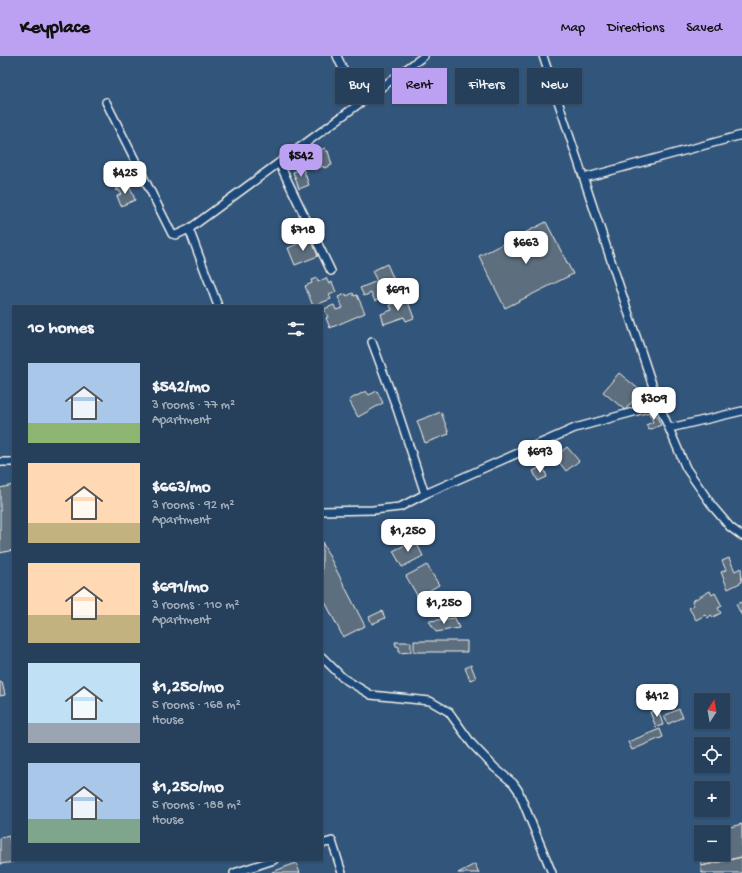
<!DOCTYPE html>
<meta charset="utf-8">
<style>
:root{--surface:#26405c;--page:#324b65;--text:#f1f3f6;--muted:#a4afbb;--line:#425972;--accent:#bca0f2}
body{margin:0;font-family:"Gochi Hand",sans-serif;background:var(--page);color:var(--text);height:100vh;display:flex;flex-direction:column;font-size:15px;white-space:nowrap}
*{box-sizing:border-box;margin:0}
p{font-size:13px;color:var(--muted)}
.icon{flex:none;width:22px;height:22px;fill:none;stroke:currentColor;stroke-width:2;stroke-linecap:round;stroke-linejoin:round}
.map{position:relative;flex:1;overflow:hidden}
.sheet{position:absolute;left:12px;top:249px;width:311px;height:556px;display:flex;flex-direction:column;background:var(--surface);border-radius:0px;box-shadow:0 1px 3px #0004,0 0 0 1px var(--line)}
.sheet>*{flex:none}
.top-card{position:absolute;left:335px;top:12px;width:347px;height:36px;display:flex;gap:8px}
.needle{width:26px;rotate:11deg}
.controls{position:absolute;left:694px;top:637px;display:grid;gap:8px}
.controls a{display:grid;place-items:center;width:36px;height:36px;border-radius:0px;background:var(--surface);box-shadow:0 1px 3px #0004,0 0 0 1px var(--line);font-size:20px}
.price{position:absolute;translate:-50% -34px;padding:0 9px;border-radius:8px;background:#fff;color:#222;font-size:13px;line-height:26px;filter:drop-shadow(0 1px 2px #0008)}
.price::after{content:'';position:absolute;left:50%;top:24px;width:12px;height:9px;margin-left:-6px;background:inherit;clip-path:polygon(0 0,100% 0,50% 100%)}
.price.current{background:var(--accent);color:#111}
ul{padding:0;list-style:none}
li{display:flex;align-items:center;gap:12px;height:100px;padding:0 16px}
li span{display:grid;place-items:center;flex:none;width:112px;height:80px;border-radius:0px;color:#555}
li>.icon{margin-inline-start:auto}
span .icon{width:48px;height:48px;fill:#fffc;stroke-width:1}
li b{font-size:17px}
h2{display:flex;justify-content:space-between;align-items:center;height:48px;padding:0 16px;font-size:17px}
.chip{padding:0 14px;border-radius:0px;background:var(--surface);box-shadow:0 1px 3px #0004,0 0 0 1px var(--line);font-size:14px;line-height:36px}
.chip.current{background:var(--accent);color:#111}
header{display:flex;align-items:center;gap:24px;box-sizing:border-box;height:56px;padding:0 20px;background:var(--accent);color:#111}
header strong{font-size:19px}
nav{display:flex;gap:22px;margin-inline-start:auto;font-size:14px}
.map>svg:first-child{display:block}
.building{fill:#5d6e7e;stroke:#f4f1e8}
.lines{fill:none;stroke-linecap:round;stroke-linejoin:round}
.minor-casing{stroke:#f4f1e8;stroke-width:10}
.minor{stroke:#1f4a7a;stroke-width:7}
</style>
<header>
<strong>Keyplace</strong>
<nav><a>Map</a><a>Directions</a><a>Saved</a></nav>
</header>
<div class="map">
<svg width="742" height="817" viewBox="0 0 742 817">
<rect width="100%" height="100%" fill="#32557b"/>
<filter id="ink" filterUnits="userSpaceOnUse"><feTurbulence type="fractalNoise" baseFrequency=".025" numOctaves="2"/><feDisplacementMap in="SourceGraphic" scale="8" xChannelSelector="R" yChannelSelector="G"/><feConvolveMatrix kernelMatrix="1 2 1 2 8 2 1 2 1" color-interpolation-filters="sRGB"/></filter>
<g filter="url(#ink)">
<path class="building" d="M 325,92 L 326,95 L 328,95 L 332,109 L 324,112 L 323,110 L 315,114 L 308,98 Z
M 303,112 L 309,129 L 299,133 L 293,116 Z
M 129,128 L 135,144 L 121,150 L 117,140 L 121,138 L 119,134 L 117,135 L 116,133 Z
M 546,166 L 573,218 L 505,252 L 479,200 Z
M 311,182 L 318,200 L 295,209 L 288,192 Z
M 387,208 L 395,226 L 397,225 L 399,230 L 394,232 L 396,235 L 375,245 L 371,237 L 364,240 L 360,232 L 377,225 L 372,215 Z
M 317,222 L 318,226 L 326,222 L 329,228 L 332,226 L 336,236 L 329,239 L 331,243 L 313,250 L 305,230 L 312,227 L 311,224 Z
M 353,237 L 354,240 L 357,239 L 365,257 L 330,272 L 326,262 L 328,261 L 324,253 L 334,249 L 336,254 L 343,252 L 338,241 L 346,238 L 347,240 Z
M 407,243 L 414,262 L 406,265 L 404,261 L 384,268 L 381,258 L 392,254 L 390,249 Z
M 619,317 L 641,335 L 625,354 L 603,336 Z
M 366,335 L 369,339 L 377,335 L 383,347 L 358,361 L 349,344 Z
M 654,355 L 661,369 L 649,374 L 646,369 L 653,366 L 649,357 Z
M 441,356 L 449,378 L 425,387 L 417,365 Z
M 567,391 L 579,405 L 566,415 L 555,401 Z
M 543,410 L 547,421 L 538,425 L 533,415 Z
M 13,429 L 13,494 L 0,497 L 0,432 Z
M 415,484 L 423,500 L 402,511 L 393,495 Z
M 322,486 L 365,570 L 343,581 L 322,540 Z
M 729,502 L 735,515 L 741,512 L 742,526 L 728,533 L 721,516 L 726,514 L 722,505 Z
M 427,509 L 439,529 L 418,541 L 406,520 Z
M 710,535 L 712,539 L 715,537 L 722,550 L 718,552 L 721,557 L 713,561 L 711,559 L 708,562 L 705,559 L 696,564 L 689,552 L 694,549 L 692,545 Z
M 742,546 L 742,560 L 736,548 Z
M 382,555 L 385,562 L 372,568 L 369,561 Z
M 455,562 L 459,572 L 436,576 L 429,565 Z
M 414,585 L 467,585 L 467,596 L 414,596 Z
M 395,586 L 411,586 L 411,596 L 399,597 L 399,591 L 396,590 Z
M 471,609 L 476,622 L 470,624 L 465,612 Z
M 0,626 L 2,626 L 5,639 L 0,640 Z
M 679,653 L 683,661 L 668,668 L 664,660 Z
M 658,654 L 663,669 L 656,671 L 650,656 Z
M 660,673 L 663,681 L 632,694 L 628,686 Z
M 742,768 L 742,801 L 701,810 L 699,779 L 701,778 L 701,798 L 723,798 L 723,776 L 710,776 Z
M 9,780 L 14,806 L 0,808 L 0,782 Z
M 742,801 L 742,817 L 702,817 L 701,810 Z
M 296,807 L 300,817 L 272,817 L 272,816 Z
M 475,808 L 479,817 L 458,817 Z"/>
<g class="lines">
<defs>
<path id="minor" d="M 337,0 L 359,48
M 543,0 L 659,349 L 686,412 L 713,451 L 730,471 L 742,480
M 106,46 L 172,178 L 176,179 L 189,173 L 424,0
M 279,107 L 331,215
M 584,122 L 742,79
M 189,173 L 218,250
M 372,286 L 397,353 L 425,438
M 670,372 L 742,355
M 0,406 L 13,406
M 322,455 L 373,454 L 400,451 L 425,438 L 575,372 L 659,349
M 322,601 L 343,622 L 371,639 L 430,645 L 449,656 L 472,688 L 495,712 L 513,727 L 518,734 L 552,817
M 322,788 L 332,785 L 342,817
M 234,817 L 274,804"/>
</defs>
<use href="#minor" class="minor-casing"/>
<use href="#minor" class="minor"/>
</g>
</g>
</svg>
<div class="controls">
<a><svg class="needle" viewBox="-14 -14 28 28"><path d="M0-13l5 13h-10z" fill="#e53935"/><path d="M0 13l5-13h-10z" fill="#a4afbb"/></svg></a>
<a><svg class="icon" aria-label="locate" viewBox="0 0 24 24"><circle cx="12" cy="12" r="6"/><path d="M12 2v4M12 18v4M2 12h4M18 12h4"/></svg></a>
<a>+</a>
<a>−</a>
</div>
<b class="price current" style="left:301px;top:122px">$542</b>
<b class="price" style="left:125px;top:139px">$425</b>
<b class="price" style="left:303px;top:196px">$718</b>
<b class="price" style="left:526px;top:209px">$663</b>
<b class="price" style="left:398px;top:256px">$691</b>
<b class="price" style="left:654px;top:365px">$309</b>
<b class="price" style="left:540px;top:418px">$693</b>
<b class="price" style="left:408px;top:497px">$1,250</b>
<b class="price" style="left:444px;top:569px">$1,250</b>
<b class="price" style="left:657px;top:662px">$412</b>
<div class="top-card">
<a class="chip">Buy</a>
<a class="chip current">Rent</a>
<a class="chip">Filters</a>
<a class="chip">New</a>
</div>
<section class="sheet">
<h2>10 homes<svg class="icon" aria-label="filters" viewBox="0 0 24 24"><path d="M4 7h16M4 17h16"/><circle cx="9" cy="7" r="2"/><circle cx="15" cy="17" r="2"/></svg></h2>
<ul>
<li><span style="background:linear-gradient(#a9c7e8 75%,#8fb573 0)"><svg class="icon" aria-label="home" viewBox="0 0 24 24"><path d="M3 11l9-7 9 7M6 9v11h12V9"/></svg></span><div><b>$542/mo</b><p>3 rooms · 77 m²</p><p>Apartment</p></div></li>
<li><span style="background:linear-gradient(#ffd9b3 75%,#c2b280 0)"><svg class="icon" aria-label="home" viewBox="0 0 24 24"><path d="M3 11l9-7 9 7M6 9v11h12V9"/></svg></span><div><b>$663/mo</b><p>3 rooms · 92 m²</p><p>Apartment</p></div></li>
<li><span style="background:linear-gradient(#ffd9b3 65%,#c2b280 0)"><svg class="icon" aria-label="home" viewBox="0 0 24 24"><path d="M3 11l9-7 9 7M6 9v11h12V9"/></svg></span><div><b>$691/mo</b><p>3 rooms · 110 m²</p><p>Apartment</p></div></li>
<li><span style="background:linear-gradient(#bfe0f5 75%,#9aa5b1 0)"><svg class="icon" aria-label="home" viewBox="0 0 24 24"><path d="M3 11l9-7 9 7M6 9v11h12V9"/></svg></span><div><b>$1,250/mo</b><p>5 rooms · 168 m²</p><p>House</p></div></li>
<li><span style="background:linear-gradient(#a9c7e8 70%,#7fa58c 0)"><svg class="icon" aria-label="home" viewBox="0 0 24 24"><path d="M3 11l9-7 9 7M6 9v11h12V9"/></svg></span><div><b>$1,250/mo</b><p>5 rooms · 188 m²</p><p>House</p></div></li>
</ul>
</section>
</div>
